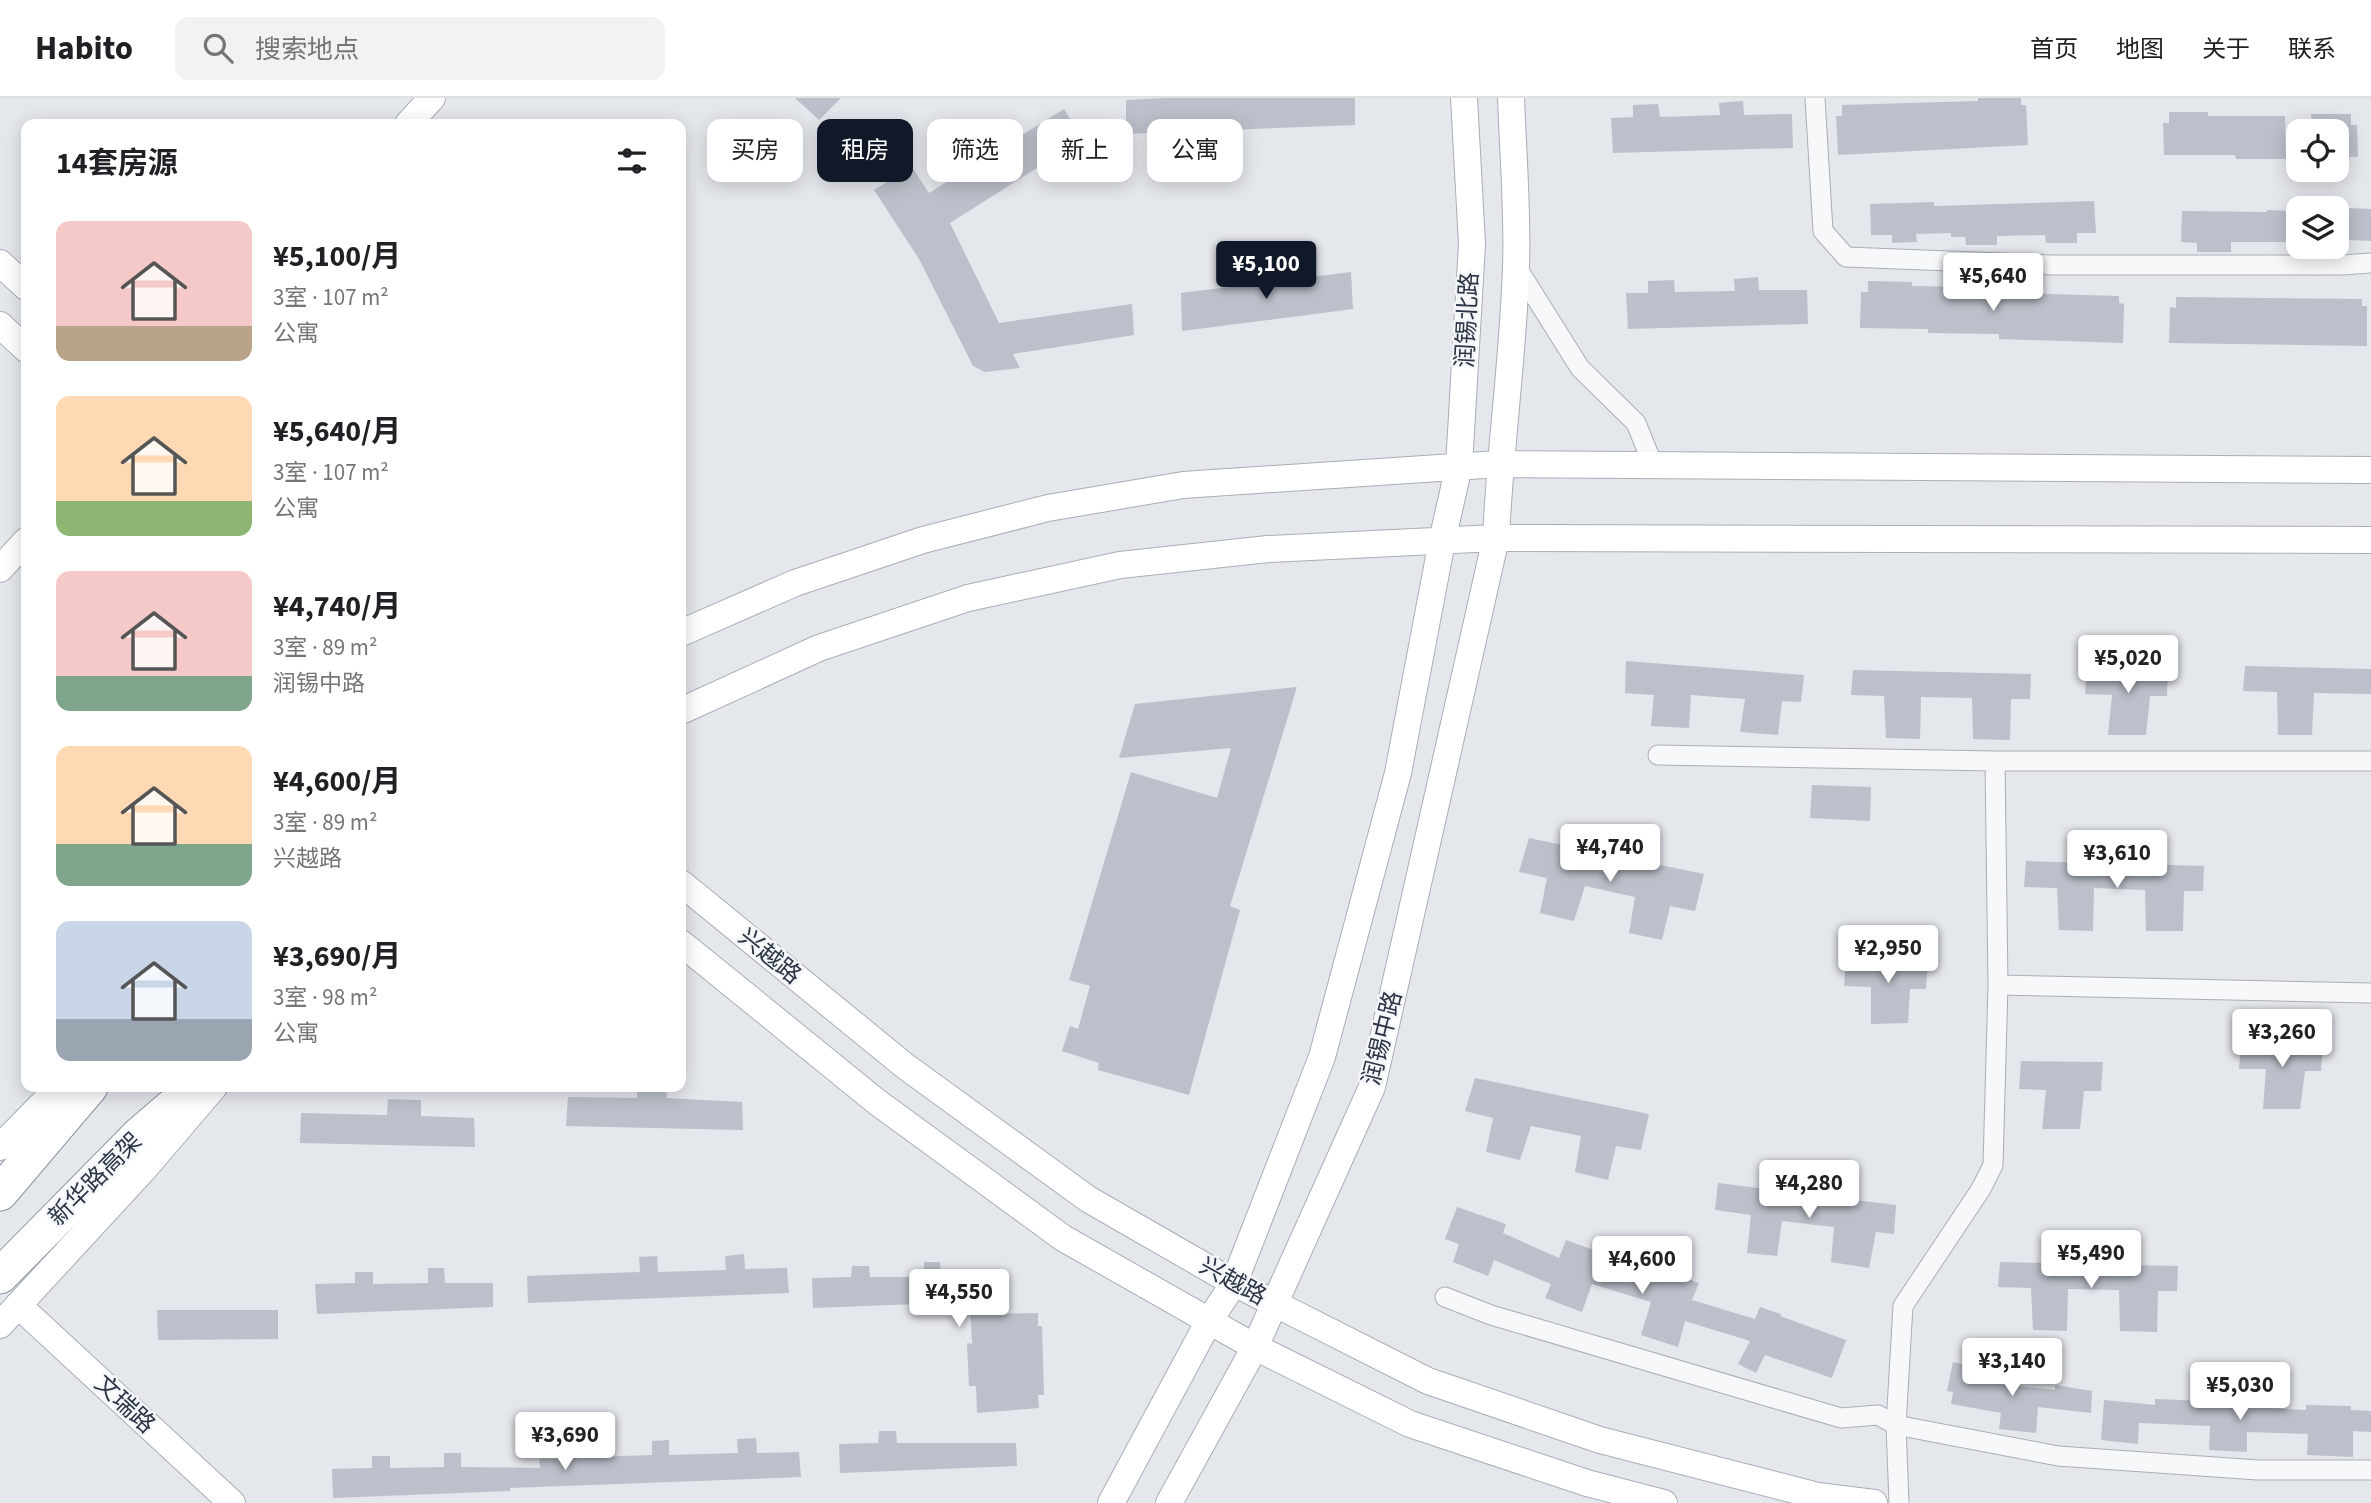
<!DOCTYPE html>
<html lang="zh">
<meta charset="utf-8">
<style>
:root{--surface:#fff;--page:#f2f2f2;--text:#202124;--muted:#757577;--line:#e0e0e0;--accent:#111827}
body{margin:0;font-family:"Source Sans 3","Noto Sans SC",sans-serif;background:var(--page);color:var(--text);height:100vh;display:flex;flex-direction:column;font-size:26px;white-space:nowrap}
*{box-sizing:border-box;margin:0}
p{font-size:23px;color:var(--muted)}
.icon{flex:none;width:38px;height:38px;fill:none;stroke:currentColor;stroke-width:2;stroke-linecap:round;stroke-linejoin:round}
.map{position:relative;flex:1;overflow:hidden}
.details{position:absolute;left:21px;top:21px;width:665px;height:973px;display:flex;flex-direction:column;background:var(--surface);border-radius:14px;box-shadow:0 4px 18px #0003}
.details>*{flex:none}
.hud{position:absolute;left:707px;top:21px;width:665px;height:63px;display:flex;gap:14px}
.tools{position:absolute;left:2286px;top:21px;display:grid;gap:14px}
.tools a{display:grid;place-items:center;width:63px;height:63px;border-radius:14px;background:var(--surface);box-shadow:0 4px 18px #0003;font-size:35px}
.price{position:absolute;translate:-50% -60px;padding:0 16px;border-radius:7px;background:#fff;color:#222;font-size:23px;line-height:46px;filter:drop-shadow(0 2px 4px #0008)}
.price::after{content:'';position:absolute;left:50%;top:42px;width:21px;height:16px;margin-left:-10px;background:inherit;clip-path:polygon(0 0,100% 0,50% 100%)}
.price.active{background:var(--accent);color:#fff}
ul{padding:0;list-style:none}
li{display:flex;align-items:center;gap:21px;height:175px;padding:0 35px}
li span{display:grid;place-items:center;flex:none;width:196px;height:140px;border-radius:14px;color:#555}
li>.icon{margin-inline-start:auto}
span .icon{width:84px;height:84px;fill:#fffc;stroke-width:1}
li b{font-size:30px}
h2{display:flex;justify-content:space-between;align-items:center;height:84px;padding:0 35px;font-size:30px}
.chip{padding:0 24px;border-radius:14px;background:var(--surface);box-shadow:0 4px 18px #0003;font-size:24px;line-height:63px}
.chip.active{background:var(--accent);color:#fff}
header{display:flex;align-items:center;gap:42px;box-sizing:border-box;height:98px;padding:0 35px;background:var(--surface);border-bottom:2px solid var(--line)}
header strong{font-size:33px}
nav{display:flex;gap:38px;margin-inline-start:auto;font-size:24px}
.search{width:490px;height:63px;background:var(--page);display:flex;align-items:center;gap:18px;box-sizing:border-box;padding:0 24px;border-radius:14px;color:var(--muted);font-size:26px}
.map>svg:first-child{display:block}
.building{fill:#bbc0ca}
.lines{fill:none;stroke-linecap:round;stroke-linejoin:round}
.street-casing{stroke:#a9aeb7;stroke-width:21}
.secondary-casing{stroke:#a9aeb7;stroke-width:28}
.highway-casing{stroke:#8b94a3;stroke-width:37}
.street{stroke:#f7f8fa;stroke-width:19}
.secondary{stroke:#fff;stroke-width:26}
.highway{stroke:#fff;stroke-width:35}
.labels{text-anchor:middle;stroke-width:5;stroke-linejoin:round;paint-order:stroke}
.street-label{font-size:24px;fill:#2b3445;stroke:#f4f6f9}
</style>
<header>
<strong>Habito</strong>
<div class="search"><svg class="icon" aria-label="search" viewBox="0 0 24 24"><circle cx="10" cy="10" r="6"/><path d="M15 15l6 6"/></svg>搜索地点</div>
<nav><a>首页</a><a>地图</a><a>关于</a><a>联系</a></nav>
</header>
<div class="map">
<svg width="2371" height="1405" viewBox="0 0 2371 1405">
<rect width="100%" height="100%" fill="#e4e7ec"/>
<path class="building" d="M 795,0 L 841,0 L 819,22 Z
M 1166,0 L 1355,0 L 1355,27 L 1126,36 L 1126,2 Z
M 1978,0 L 2021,0 L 2021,7 L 2026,7 L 2028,47 L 1838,57 L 1836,18 L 1842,18 L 1842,7 L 1978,3 Z
M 1743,3 L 1744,17 L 1792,16 L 1793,50 L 1613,55 L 1611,20 L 1633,19 L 1633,7 L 1658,6 L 1660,19 L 1720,17 L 1719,5 Z
M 1064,11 L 1083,41 L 950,125 L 999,225 L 1132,206 L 1134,237 L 1013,256 L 1020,270 L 985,274 L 973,268 L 919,161 L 874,92 L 912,69 L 929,95 Z
M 2169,14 L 2208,14 L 2208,18 L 2285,18 L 2286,61 L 2236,61 L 2235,57 L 2164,57 L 2163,25 L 2169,25 Z
M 2311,16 L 2351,16 L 2351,27 L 2357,27 L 2358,59 L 2336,59 L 2336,33 L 2312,33 Z
M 2094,103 L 2096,135 L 2077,135 L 2077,145 L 2046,145 L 2045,137 L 1997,138 L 1997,147 L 1966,147 L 1965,139 L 1951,139 L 1951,135 L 1916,136 L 1917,144 L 1892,145 L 1892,137 L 1871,137 L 1870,106 L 1934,104 L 1934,108 Z
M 2349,110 L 2371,111 L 2371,143 L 2348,142 Z
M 2267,112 L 2298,113 L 2298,144 L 2231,144 L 2231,154 L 2197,154 L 2197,145 L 2181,144 L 2182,113 L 2267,114 Z
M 1351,174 L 1353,211 L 1182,233 L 1181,195 Z
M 1758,179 L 1759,192 L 1807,192 L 1808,226 L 1628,231 L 1626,195 L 1648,195 L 1648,183 L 1674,182 L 1675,194 L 1735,193 L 1734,181 Z
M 1868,183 L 1912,184 L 1912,188 L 1979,189 L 1979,194 L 2119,198 L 2119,205 L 2124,206 L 2123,245 L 1999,241 L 1999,236 L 1928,235 L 1928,231 L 1860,230 L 1861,194 L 1868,194 Z
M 2176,199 L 2362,201 L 2362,208 L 2367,208 L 2367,248 L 2169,245 L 2170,209 L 2176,210 Z
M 1626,563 L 1804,577 L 1801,604 L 1782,603 L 1778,637 L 1740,634 L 1745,601 L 1691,597 L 1689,630 L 1651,628 L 1654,597 L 1625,595 Z
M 2087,568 L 2168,570 L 2167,598 L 2150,598 L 2146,637 L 2108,637 L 2112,597 L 2085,596 Z
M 2245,568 L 2371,571 L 2371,596 L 2314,595 L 2312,637 L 2278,637 L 2277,594 L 2243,593 Z
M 1853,572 L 2031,576 L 2030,601 L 2011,601 L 2010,642 L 1973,641 L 1972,600 L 1921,599 L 1920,641 L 1886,640 L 1884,598 L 1851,597 Z
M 1297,589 L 1230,808 L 1240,812 L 1189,997 L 1098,972 L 1099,965 L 1062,953 L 1070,928 L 1078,931 L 1090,888 L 1069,882 L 1131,674 L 1217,700 L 1231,650 L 1119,660 L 1135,606 Z
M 1812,687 L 1871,689 L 1870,723 L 1810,720 Z
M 1529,740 L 1704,776 L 1695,813 L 1670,808 L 1662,842 L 1629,835 L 1635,799 L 1585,788 L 1574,823 L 1540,815 L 1547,780 L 1519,774 Z
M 2026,763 L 2204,768 L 2203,793 L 2184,793 L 2183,833 L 2146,833 L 2145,792 L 2094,790 L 2093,833 L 2059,832 L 2057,790 L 2024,789 Z
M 1846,861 L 1928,862 L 1926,891 L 1910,891 L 1908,925 L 1871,926 L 1871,889 L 1844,888 Z
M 2241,943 L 2323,944 L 2321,973 L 2305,973 L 2300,1011 L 2263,1011 L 2266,971 L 2239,971 Z
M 2021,963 L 2103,964 L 2101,993 L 2084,993 L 2080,1031 L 2042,1031 L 2046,992 L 2019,991 Z
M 1475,980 L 1649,1016 L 1641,1052 L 1616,1048 L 1608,1082 L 1575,1074 L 1581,1038 L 1531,1028 L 1520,1062 L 1486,1054 L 1493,1020 L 1465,1013 Z
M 637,989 L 666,989 L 667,1000 L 742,1004 L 743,1032 L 566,1028 L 568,999 L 637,1000 Z
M 388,1001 L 421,1002 L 421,1018 L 474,1020 L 475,1049 L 300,1045 L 301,1015 L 387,1017 Z
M 1718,1085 L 1896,1107 L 1894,1136 L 1876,1134 L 1869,1170 L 1831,1164 L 1834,1129 L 1782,1123 L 1777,1158 L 1747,1155 L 1751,1117 L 1715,1112 Z
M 1457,1109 L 1506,1126 L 1503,1135 L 1559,1160 L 1566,1142 L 1602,1155 L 1598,1165 L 1659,1183 L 1662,1172 L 1699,1185 L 1692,1202 L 1755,1221 L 1760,1209 L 1781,1216 L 1780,1218 L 1846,1242 L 1832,1280 L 1765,1257 L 1756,1275 L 1738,1266 L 1750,1243 L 1685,1223 L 1678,1249 L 1641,1237 L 1651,1204 L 1592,1186 L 1582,1214 L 1545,1200 L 1551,1186 L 1494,1162 L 1488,1178 L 1453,1164 L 1459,1146 L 1445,1141 Z
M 744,1156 L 745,1171 L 787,1170 L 789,1195 L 528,1205 L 527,1178 L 640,1174 L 639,1159 L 657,1158 L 658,1174 L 726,1172 L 725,1158 Z
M 924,1164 L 940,1164 L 941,1179 L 989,1179 L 990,1216 L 1038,1215 L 1038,1228 L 1042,1228 L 1044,1297 L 1038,1297 L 1039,1310 L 977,1315 L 976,1288 L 969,1288 L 967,1245 L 972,1246 L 970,1204 L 813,1210 L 812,1180 L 851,1179 L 852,1168 L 869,1168 L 870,1179 L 924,1179 Z
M 2000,1164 L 2178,1168 L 2177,1193 L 2158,1193 L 2157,1234 L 2120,1233 L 2119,1192 L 2068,1191 L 2067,1233 L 2033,1232 L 2031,1190 L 1998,1189 Z
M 428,1170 L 444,1170 L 445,1185 L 493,1185 L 493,1209 L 317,1216 L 315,1186 L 355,1185 L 355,1174 L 373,1174 L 373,1186 L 428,1185 Z
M 157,1212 L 278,1212 L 278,1241 L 158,1242 Z
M 1953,1264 L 1994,1273 L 1991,1285 L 2055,1292 L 2055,1287 L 2092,1293 L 2091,1315 L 2038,1309 L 2036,1335 L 1999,1331 L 2001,1315 L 1951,1306 L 1953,1294 L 1947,1293 Z
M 2209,1294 L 2246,1294 L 2245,1309 L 2306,1312 L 2306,1307 L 2351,1308 L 2351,1312 L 2371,1313 L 2371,1334 L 2353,1333 L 2353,1359 L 2307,1357 L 2308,1336 L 2247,1334 L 2247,1354 L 2209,1352 L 2210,1328 L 2139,1325 L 2138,1346 L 2101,1342 L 2104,1302 L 2155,1307 L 2155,1301 L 2209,1303 Z
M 879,1333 L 896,1333 L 897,1345 L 1016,1345 L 1017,1368 L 840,1375 L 839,1346 L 878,1345 Z
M 756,1340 L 757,1355 L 799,1354 L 801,1379 L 510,1390 L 510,1393 L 333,1400 L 332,1371 L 372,1370 L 372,1358 L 390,1358 L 390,1370 L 444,1369 L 444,1355 L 461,1355 L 461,1369 L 540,1370 L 539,1361 L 652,1357 L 652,1343 L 669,1342 L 669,1357 L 738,1355 L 737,1341 Z"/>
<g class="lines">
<defs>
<path id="street" d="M 1815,0 L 1823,133 L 1846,159 L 2053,167 L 2343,167 L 2371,165
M 1516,168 L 1580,270 L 1636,325 L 1653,367
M 1658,657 L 1995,663 L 2371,663
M 1998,887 L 2371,895
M 1445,1199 L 1491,1217 L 1841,1320 L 1878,1317 L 1896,1327 L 2058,1358 L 2258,1372 L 2371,1372
M 1899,1405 L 1896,1327 L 1903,1208 L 1981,1091 L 1993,1067 L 1998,887 L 1995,663"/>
<path id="secondary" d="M 408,26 L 432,0
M 0,165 L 26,189
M 0,227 L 26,251
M 0,471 L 26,443
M 681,535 L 795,485 L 923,442 L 1048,410 L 1183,387 L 1499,366 L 2371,372
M 681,613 L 819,550 L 968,500 L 1120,467 L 1268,451 L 1496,440 L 2371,442
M 681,785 L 905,968 L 1088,1101 L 1234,1185 L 1428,1283 L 1600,1342 L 1818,1398 L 1874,1405
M 681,845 L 877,1004 L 1063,1140 L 1255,1249 L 1410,1326 L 1587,1385 L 1664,1405
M 0,1049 L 59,989
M 18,1207 L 232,1405
M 0,1227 L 144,1071 L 214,989
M 1111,1405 L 1209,1223 L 1234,1185 L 1322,959 L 1398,675 L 1442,443 L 1459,368 L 1472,146 L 1464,0
M 1169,1405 L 1255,1249 L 1372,989 L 1496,440 C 1500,350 1513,261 1516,170 C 1518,114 1513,56 1511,0"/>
<path id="highway" d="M 0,1095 L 90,989
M 0,1178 L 140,1036 L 195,989"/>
</defs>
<use href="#street" class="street-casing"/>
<use href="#secondary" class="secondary-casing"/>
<use href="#highway" class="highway-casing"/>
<use href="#street" class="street"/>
<use href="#secondary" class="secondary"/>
<use href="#highway" class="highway"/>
</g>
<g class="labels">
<g class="street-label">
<text transform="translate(1467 222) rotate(-87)" y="8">润锡北路</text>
<text transform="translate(770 858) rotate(39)" y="8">兴越路</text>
<text transform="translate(1382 940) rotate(-76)" y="8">润锡中路</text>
<text transform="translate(95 1081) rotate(-45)" y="8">新华路高架</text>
<text transform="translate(1233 1183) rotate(29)" y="8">兴越路</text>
<text transform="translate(125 1306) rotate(43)" y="8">文瑞路</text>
</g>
</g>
</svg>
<div class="tools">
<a><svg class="icon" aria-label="locate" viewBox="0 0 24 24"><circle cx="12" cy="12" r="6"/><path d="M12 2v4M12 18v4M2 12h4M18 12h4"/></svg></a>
<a><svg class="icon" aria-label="layers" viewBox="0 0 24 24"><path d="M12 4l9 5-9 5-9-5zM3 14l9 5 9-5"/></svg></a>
</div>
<b class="price active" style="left:1266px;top:203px">¥5,100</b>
<b class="price" style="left:1993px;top:215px">¥5,640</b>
<b class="price" style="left:2128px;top:597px">¥5,020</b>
<b class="price" style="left:1610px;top:786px">¥4,740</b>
<b class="price" style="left:2117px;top:792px">¥3,610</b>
<b class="price" style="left:1888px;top:887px">¥2,950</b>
<b class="price" style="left:2282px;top:971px">¥3,260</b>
<b class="price" style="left:1809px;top:1122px">¥4,280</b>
<b class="price" style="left:2091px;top:1192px">¥5,490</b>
<b class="price" style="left:1642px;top:1198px">¥4,600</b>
<b class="price" style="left:959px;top:1231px">¥4,550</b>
<b class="price" style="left:2012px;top:1300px">¥3,140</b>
<b class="price" style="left:2240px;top:1324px">¥5,030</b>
<b class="price" style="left:565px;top:1374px">¥3,690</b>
<div class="hud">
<a class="chip">买房</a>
<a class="chip active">租房</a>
<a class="chip">筛选</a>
<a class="chip">新上</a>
<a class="chip">公寓</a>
</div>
<section class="details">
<h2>14套房源<svg class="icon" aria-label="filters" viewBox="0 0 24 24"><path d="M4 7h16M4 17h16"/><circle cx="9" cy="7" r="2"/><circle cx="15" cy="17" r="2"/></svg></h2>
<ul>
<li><span style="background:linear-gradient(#f6c9c9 75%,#b9a48a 0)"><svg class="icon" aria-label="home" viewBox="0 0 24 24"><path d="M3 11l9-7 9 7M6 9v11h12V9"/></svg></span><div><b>¥5,100/月</b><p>3室 · 107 m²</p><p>公寓</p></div></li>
<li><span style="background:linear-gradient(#ffd9b3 75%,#8fb573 0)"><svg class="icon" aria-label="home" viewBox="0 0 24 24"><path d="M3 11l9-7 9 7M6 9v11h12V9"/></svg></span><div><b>¥5,640/月</b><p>3室 · 107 m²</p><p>公寓</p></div></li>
<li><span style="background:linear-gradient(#f6c9c9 75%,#7fa58c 0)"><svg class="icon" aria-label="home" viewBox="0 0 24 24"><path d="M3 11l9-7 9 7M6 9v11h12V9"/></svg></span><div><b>¥4,740/月</b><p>3室 · 89 m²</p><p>润锡中路</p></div></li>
<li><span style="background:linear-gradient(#ffd9b3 70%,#7fa58c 0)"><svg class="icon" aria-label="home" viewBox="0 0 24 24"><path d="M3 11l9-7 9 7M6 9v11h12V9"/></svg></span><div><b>¥4,600/月</b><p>3室 · 89 m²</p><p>兴越路</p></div></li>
<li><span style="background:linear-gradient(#c9d6e8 70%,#9aa5b1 0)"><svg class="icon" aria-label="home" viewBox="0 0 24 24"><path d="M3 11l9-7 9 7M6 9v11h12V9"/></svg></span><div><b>¥3,690/月</b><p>3室 · 98 m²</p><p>公寓</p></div></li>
</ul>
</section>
</div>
